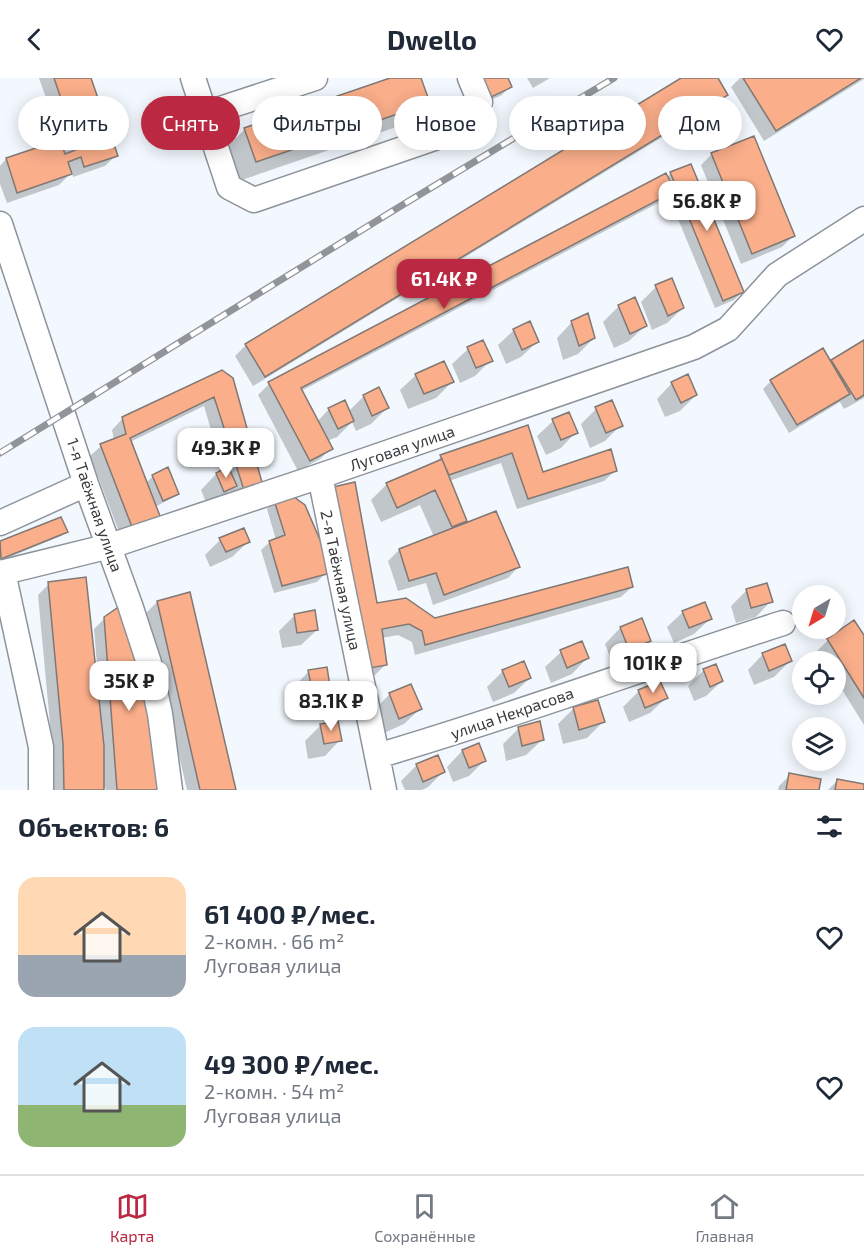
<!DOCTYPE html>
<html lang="ru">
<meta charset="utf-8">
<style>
:root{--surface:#fff;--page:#f6f6f7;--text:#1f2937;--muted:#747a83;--line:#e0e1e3;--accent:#ba2941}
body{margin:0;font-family:"Exo 2",sans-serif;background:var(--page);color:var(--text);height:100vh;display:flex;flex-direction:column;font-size:22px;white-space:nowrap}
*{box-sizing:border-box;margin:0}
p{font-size:20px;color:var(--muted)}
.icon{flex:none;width:33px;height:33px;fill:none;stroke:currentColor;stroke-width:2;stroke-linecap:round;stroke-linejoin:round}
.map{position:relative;height:712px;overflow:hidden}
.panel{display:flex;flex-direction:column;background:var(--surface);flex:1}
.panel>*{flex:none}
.hud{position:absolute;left:18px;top:18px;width:828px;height:54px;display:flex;gap:12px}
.needle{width:39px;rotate:218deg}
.controls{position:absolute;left:792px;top:507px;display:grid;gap:12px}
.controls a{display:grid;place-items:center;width:54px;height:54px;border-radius:50%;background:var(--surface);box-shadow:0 3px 15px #0003;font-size:30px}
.price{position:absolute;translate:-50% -51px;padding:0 14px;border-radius:12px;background:#fff;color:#222;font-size:20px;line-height:39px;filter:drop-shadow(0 2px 3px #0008)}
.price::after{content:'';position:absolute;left:50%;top:36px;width:18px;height:14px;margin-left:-9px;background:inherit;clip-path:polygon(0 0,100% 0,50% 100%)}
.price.active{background:var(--accent);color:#fff}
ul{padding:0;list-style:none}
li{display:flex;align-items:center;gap:18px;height:150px;padding:0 18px}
li span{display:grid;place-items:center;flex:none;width:168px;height:120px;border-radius:18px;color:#555}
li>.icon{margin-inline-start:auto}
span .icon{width:72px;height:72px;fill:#fffc;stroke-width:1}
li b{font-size:26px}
h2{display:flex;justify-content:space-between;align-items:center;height:72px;padding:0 18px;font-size:26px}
.tag{padding:0 21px;border-radius:27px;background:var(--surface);box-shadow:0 3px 15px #0003;font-size:21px;line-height:54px}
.tag.active{background:var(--accent);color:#fff}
header{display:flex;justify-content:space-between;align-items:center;height:78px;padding:0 18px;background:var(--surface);font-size:27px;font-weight:700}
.menu{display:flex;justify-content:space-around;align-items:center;height:84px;border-top:2px solid var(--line);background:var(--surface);font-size:16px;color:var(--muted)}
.menu a{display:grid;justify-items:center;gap:3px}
.menu .active{color:var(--accent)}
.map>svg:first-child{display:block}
.shadow{fill:#0003}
.building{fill:#faae8a;stroke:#807874;stroke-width:1.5}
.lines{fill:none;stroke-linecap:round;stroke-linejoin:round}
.minor-casing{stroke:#8d939a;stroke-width:27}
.minor{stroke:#fff;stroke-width:24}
.rail-casing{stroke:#91959a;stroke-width:7}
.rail{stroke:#fff;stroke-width:4.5;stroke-dasharray:14;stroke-linecap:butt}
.labels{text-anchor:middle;stroke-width:4.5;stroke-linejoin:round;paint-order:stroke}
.street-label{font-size:16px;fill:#383b3e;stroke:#fff}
</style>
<header><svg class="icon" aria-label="back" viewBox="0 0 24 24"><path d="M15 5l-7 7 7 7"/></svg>Dwello<svg class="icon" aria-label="heart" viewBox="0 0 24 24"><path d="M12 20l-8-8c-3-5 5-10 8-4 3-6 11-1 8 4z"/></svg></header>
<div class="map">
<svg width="864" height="712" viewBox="0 0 864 712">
<rect width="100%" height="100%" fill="#f2f8fe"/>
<path class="shadow" d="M 39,0 L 90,0 L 116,77 L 105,88 L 73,99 L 72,94 L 59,107 L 7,125 L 0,106 L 0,88 L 6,81 L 61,63 Z
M 395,0 L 420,0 L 428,24 L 408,45 L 236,104 L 224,72 L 245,51 Z
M 506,0 L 510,8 L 502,17 L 480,27 Z
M 527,0 L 550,0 L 533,10 Z
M 684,0 L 716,0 L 726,16 L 715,27 L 253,308 L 235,278 L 246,267 Z
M 740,0 L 864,0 L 864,1 L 764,63 L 731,9 Z
M 712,76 L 793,158 L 782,169 L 741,186 L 701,87 Z
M 671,95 L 742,214 L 734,222 L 715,230 L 668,117 L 662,123 L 301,313 L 317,344 L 329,331 L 348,334 L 364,318 L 387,330 L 371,346 L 356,353 L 352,344 L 337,359 L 327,363 L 331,370 L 320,381 L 298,393 L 258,317 L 269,306 L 665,97 L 666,100 Z
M 656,209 L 683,230 L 667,245 L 652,252 L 641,224 Z
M 619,228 L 645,248 L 629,263 L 614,270 L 603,244 Z
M 572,244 L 594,260 L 578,276 L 563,282 L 557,260 Z
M 514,252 L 537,264 L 521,279 L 506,286 L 498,267 Z
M 864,263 L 864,320 L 844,331 L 840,324 L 789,355 L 763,311 L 771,303 L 830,285 Z
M 483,264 L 491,282 L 475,298 L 460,305 L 452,286 L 468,271 Z
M 222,294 L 261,408 L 233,422 L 230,413 L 219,424 L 208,429 L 201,412 L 216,396 L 223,393 L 204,328 L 130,364 L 146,405 L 153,398 L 178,415 L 172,420 L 155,429 L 158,438 L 147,448 L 121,459 L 90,378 L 101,368 L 114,362 L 112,352 L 123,340 Z
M 416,297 L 452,304 L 436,320 L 408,331 L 400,312 Z
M 672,305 L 696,317 L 680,333 L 665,339 L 657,321 Z
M 596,331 L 621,347 L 605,363 L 590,370 L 581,346 Z
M 553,343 L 576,354 L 561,370 L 546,377 L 537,358 Z
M 527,349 L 542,396 L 615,393 L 604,403 L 517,431 L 501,385 L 449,403 L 466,442 L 459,449 L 518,489 L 508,500 L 433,527 L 426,505 L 398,513 L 388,483 L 399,472 L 434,459 L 420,427 L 381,444 L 371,422 L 387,406 L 433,387 L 441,379 Z
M 275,423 L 325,496 L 317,504 L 274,515 L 261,472 L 270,464 L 276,462 L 267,431 Z
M 60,441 L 66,453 L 61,458 L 0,483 L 0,465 Z
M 220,462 L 248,464 L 232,479 L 210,489 L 205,477 Z
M 49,506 L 94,587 L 97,587 L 94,551 L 105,540 L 158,712 L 106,712 L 105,709 L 103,709 L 103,712 L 54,712 L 53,678 L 38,517 Z
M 632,509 L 621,519 L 415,577 L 412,564 L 398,557 L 382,560 L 386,586 L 375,597 L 360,600 L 376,526 L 435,542 Z
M 747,512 L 771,523 L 756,539 L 736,545 L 731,528 Z
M 157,524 L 234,712 L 187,712 L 146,535 Z
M 683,534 L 710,541 L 694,556 L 674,565 L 667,549 Z
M 295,537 L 317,552 L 301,567 L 282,570 L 279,553 Z
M 641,542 L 649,562 L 634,578 L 613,587 L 605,566 L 620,550 Z
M 864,560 L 864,647 L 836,602 L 836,584 L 824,584 L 817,573 L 828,562 Z
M 581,565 L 587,580 L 572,596 L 551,605 L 545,589 L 561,574 Z
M 763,576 L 790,583 L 774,599 L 754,607 L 748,592 Z
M 715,588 L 722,603 L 706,618 L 694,623 L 688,608 L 703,593 Z
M 309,593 L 328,608 L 313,624 L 296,627 L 294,609 Z
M 503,593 L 530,600 L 514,615 L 493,624 L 487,609 Z
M 639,613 L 666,620 L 650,635 L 629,644 L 623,629 Z
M 390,616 L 420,631 L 404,646 L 384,655 L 374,632 Z
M 573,631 L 603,644 L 587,660 L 563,666 L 558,646 Z
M 321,647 L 340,662 L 325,678 L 308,681 L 305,663 Z
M 519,650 L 542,662 L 526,677 L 506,683 L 503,666 Z
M 478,667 L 485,682 L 469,698 L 453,704 L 447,689 L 462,673 Z
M 417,687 L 443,694 L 428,709 L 422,712 L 405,712 L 401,703 Z
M 790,697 L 818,712 L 778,712 L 779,708 Z
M 837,703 L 864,708 L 864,712 L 828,712 Z"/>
<path class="building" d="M 54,0 L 91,0 L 118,78 L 84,89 L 81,79 L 68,84 L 72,96 L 17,115 L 6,80 L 60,62 L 65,76 L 78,71 Z
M 390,0 L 421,0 L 430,25 L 256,84 L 244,50 Z
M 479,0 L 508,0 L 512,9 L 489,20 Z
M 681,0 L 718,0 L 728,17 L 265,299 L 245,266 Z
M 743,0 L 861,0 L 776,53 Z
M 754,58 L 795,158 L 752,176 L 711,75 Z
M 691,86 L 744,214 L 723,223 L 670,94 Z
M 666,95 L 675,113 L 301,310 L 333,371 L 310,383 L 268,304 Z
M 672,200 L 684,230 L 668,238 L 655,207 Z
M 635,219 L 647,248 L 630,256 L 618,227 Z
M 588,235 L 595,260 L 579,268 L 571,243 Z
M 530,243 L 539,264 L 522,272 L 513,251 Z
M 483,262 L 493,283 L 476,290 L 467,269 Z
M 864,262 L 864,317 L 856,322 L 831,282 Z
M 823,270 L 850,316 L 797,347 L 770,302 Z
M 444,283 L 454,304 L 424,316 L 415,296 Z
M 222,292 L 233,300 L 263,408 L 244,412 L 214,319 L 130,360 L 160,438 L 132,449 L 100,366 L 126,356 L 122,339 Z
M 688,296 L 697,317 L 681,325 L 671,304 Z
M 379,309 L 389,330 L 372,338 L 363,317 Z
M 345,322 L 354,343 L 338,351 L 328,330 Z
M 612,322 L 623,348 L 606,355 L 595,329 Z
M 569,334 L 578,355 L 561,362 L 552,341 Z
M 528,347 L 543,394 L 611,371 L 617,393 L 528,421 L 512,375 L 449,397 L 440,377 Z
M 442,381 L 467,443 L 452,449 L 435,412 L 397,430 L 386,405 Z
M 228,388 L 237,408 L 224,414 L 216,395 Z
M 168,389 L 179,416 L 163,423 L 152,397 Z
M 355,404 L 377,525 L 406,520 L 435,540 L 628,489 L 633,509 L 425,567 L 422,553 L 409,546 L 382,551 L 387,587 L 370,590 L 333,409 Z
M 290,416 L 305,427 L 323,469 L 327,496 L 282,508 L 269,463 L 285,457 L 274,422 Z
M 496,433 L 520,489 L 444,517 L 436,495 L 409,503 L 399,471 Z
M 61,439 L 68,454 L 1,481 L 0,463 Z
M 244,450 L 250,464 L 226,474 L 219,460 Z
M 86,499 L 104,668 L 104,712 L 64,712 L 63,666 L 48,504 Z
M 767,505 L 773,524 L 751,530 L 746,511 Z
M 190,514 L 236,712 L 200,712 L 157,523 Z
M 705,524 L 712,541 L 689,550 L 682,533 Z
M 120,528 L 138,588 L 155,660 L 160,712 L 117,712 L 104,539 Z
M 315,532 L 318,552 L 297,555 L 294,536 Z
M 642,540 L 651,563 L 629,572 L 620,549 Z
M 854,542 L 864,557 L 864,620 L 827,561 Z
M 582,563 L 589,580 L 567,590 L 560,572 Z
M 785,566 L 792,583 L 769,593 L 762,575 Z
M 524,583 L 531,600 L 509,609 L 502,592 Z
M 716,586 L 723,603 L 710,609 L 703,591 Z
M 327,589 L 330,609 L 312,612 L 308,592 Z
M 660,603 L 668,620 L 645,630 L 638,612 Z
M 411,606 L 422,631 L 399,641 L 389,615 Z
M 598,622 L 605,644 L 579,652 L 573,629 Z
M 338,643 L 342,663 L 324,666 L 320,646 Z
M 540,643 L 544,662 L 522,668 L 518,649 Z
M 479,665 L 486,683 L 469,690 L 462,672 Z
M 438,677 L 445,694 L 423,704 L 416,686 Z
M 789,695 L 821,701 L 819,712 L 786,712 Z
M 837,701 L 864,706 L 864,712 L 835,712 Z"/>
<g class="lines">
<defs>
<path id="minor" d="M 193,0 L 229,109 L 254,122 L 446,56 L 480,24 L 470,0
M 205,36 L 315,0
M 0,146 L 86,406 L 130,527 L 149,585 L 160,636 L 170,712
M 320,398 L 384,712
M 0,445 L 86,406
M 3,494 L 41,669 L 41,712
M 0,495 L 110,468 L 320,398 L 694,269 L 728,251 L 777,197 L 864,141
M 377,678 C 514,638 648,588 783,545"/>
</defs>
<use href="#minor" class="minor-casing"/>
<use href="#minor" class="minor"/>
<defs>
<path id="rail" d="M 0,375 L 404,126 L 614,0"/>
</defs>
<use href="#rail" class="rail-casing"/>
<use href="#rail" class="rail"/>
</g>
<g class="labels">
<g class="street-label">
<text transform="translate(402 370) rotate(-19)" y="6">Луговая улица</text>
<text transform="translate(95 427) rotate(71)" y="6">1-я Таёжная улица</text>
<text transform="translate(341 502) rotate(78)" y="6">2-я Таёжная улица</text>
<text transform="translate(512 635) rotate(-19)" y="6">улица Некрасова</text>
</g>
</g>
</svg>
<div class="controls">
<a><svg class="needle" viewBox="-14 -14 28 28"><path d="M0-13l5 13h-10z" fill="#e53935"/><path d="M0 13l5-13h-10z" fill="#747a83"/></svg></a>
<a><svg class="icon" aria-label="locate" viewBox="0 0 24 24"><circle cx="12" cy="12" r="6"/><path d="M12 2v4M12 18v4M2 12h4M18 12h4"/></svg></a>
<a><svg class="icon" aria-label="layers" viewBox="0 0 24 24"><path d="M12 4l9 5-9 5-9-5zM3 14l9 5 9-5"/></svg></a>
</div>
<b class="price" style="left:707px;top:154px">56.8K ₽</b>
<b class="price active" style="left:444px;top:232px">61.4K ₽</b>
<b class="price" style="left:226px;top:401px">49.3K ₽</b>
<b class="price" style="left:653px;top:616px">101K ₽</b>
<b class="price" style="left:129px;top:634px">35K ₽</b>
<b class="price" style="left:331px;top:654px">83.1K ₽</b>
<div class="hud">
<a class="tag">Купить</a>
<a class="tag active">Снять</a>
<a class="tag">Фильтры</a>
<a class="tag">Новое</a>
<a class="tag">Квартира</a>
<a class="tag">Дом</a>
</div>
</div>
<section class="panel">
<h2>Объектов: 6<svg class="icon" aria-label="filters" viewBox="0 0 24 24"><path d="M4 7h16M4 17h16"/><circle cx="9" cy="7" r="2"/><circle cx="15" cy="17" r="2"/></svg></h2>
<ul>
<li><span style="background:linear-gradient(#ffd9b3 65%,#9aa5b1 0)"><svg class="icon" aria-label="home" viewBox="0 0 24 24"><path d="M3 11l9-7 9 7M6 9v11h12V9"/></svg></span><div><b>61 400 ₽/мес.</b><p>2-комн. · 66 m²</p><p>Луговая улица</p></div><svg class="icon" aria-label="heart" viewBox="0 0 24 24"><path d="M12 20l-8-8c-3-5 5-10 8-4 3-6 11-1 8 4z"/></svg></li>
<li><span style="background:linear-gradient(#bfe0f5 65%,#8fb573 0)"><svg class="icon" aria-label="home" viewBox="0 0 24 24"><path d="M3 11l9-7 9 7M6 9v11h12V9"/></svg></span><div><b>49 300 ₽/мес.</b><p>2-комн. · 54 m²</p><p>Луговая улица</p></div><svg class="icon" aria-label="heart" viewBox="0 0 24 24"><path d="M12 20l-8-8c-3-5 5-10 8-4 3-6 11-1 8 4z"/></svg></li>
</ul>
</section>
<nav class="menu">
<a class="active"><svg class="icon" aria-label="map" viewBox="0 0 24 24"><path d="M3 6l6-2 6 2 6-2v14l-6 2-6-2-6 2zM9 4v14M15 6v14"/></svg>Карта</a>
<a><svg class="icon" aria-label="saved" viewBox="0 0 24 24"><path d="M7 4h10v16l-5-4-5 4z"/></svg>Сохранённые</a>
<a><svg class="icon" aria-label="home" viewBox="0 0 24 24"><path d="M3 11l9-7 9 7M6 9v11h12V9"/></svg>Главная</a>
</nav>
